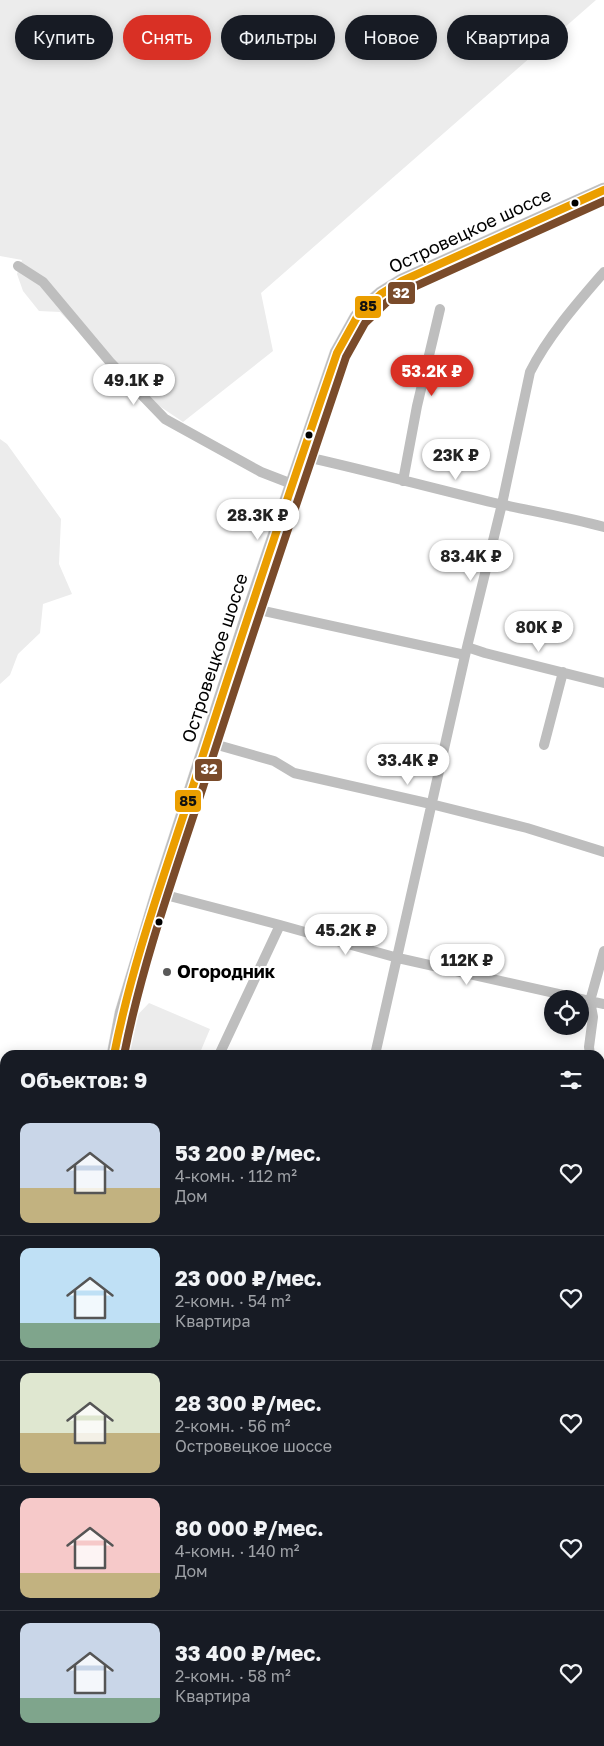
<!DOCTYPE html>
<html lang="ru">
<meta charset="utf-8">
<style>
:root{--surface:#171b24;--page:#20242c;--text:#f1f3f6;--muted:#9ea1a6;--line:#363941;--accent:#d93025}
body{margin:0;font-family:"Golos Text",sans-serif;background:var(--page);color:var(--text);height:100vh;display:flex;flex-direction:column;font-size:19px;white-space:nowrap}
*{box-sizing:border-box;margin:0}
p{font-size:16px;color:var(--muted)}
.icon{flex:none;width:28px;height:28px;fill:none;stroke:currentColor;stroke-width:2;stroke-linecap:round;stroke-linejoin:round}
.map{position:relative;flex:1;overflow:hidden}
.details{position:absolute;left:0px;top:1050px;width:605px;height:696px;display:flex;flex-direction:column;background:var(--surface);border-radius:15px 15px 0 0;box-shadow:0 2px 12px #0003}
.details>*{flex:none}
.guide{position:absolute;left:15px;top:15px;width:575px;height:45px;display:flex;gap:10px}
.tools{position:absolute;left:544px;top:990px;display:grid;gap:10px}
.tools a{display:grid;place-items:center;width:45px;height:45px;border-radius:50%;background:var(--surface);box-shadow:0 2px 12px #0003;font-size:25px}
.price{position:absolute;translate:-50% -42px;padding:0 11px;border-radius:18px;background:#fff;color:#222;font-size:16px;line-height:32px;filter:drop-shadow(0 1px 2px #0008)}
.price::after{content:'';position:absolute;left:50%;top:30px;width:15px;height:11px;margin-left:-8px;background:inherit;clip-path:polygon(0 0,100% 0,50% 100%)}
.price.current{background:var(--accent);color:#fff}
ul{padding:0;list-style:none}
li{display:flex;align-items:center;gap:15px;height:125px;padding:0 20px}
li+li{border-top:1px solid var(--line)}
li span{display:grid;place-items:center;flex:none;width:140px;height:100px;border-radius:10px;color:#555}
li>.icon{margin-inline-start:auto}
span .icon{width:60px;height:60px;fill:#fffc;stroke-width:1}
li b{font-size:21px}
h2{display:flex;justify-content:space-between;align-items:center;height:60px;padding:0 20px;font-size:21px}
.tag{padding:0 18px;border-radius:22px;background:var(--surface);box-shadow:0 2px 12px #0003;font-size:18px;line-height:45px}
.tag.current{background:var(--accent);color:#fff}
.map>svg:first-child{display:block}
.green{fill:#ececec}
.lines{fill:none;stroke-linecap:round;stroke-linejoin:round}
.river{stroke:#bfbfbf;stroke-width:12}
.major-casing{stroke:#dbdbdb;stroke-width:15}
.minor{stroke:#bebebe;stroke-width:10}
.major{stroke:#bebebe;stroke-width:14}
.bus-1-casing{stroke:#fff;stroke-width:11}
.bus-2-casing{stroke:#fff;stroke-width:11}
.bus-1{stroke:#eb9e00;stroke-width:8}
.bus-2{stroke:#7a4b2a;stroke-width:8}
.bus-dot{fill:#000;stroke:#fff;stroke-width:2}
.poi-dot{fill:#595959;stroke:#fff;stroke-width:2}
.labels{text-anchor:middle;stroke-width:4;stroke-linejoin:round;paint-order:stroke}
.street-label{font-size:18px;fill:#000;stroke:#fff}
.poi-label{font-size:18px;font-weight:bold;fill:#000;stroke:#fff;text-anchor:start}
.line-badge{stroke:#fff;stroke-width:2}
.badge-label{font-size:14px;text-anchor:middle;font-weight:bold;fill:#fff}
.pale-badge-label{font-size:14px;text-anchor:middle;font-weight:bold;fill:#111}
</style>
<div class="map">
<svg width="604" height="1746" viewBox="0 0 604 1746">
<rect width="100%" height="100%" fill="#fff"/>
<path class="green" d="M 0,0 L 596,0 L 261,293 L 273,351 L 183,422 L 149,399 L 89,342 L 60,312 L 39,311 L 23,291 L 17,274 L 22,260 L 0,256 Z
M 0,439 L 7,444 L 61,519 L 59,564 L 72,594 L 43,604 L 40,633 L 18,654 L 10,675 L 0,684 Z
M 149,1003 L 210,1029 L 199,1055 L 122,1055 L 129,1024 Z
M 600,1659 L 604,1659 L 604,1746 L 493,1746 L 499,1741 L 600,1741 Z"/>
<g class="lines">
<path class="river" d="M 49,1741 L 57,1746"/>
<defs>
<path id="major" d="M 114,1055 L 122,1013 L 158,893 L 249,612 L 337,353 L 357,317 L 368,305 L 381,294 L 402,281 L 604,190
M 61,1746 L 62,1741"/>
</defs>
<use href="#major" class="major-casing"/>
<path class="minor" d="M 18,266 L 43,282 L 110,362 L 165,419 L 261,472 L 292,484
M 302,456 C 366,470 431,488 495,503 C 531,511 568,517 604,527
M 403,481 L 417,406 L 440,309
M 250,608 L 465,655
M 467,647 L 485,653 L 604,683
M 207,742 L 274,761 L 294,773 L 431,804 L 527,828 L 604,852
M 544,745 L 563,672
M 158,893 L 280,925 L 398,958 L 604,1004
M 219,1055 L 280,925
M 375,1055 L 467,647 L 502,504 L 530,372 C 548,336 578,302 604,272
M 590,1055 L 589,1047 L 593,1017 L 590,1001 L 604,951
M 600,1078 L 604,1084
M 600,1268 L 604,1272
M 600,1465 L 604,1465
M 603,1646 L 604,1620
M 213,1746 L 214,1741
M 368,1746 L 370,1741"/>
<use href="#major" class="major"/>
<defs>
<path id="bus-1" d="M 114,1055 C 132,963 165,873 194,783 C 240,639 288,496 337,353 L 357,317 L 381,294 L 402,281 L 604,190"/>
<path id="bus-2" d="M 124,1055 C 142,964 174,875 203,787 C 249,643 298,500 346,357 L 365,323 L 387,302 L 407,290 L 604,201"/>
</defs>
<use href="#bus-1" class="bus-1-casing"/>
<use href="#bus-2" class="bus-2-casing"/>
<use href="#bus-1" class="bus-1"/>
<use href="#bus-2" class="bus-2"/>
</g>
<g class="bus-dot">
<circle cx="575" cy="203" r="4.5"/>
<circle cx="309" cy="435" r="4.5"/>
<circle cx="159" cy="922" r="4.5"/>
</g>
<circle class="poi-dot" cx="167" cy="972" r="5"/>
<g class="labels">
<g class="street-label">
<text transform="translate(470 231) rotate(-25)" y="6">Островецкое шоссе</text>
<text transform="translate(215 658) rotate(-72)" y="6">Островецкое шоссе</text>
</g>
<g class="poi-label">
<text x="177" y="978">Огородник</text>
</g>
</g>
<g class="line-badge">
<rect x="387" y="281" width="29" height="24" rx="5" fill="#7a4b2a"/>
<rect x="354" y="295" width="28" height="24" rx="5" fill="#eb9e00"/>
<rect x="194" y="758" width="29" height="24" rx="5" fill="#7a4b2a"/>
<rect x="174" y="789" width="28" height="24" rx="5" fill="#eb9e00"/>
</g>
<g class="badge-label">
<text x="401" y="298">32</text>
<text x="209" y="774">32</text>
</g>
<g class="pale-badge-label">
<text x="368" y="311">85</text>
<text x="188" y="806">85</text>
</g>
</svg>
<div class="tools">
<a><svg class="icon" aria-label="locate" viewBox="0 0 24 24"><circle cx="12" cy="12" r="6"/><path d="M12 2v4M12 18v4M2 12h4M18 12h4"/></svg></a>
</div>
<b class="price current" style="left:432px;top:397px">53.2K ₽</b>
<b class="price" style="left:134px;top:406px">49.1K ₽</b>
<b class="price" style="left:456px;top:481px">23K ₽</b>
<b class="price" style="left:258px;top:541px">28.3K ₽</b>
<b class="price" style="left:471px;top:582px">83.4K ₽</b>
<b class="price" style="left:539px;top:653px">80K ₽</b>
<b class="price" style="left:408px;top:786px">33.4K ₽</b>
<b class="price" style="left:346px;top:956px">45.2K ₽</b>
<b class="price" style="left:467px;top:986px">112K ₽</b>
<div class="guide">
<a class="tag">Купить</a>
<a class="tag current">Снять</a>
<a class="tag">Фильтры</a>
<a class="tag">Новое</a>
<a class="tag">Квартира</a>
</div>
<section class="details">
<h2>Объектов: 9<svg class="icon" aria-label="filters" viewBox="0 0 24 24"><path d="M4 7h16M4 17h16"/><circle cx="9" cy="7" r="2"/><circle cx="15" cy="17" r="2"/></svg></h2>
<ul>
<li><span style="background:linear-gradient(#c9d6e8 65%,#c2b280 0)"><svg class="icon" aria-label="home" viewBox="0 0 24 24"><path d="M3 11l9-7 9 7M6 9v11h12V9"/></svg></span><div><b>53 200 ₽/мес.</b><p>4-комн. · 112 m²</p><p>Дом</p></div><svg class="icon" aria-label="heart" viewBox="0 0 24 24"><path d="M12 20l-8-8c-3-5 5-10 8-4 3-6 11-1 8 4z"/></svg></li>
<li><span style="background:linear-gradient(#bfe0f5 75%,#7fa58c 0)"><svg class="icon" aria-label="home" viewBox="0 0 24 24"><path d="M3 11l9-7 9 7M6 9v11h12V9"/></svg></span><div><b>23 000 ₽/мес.</b><p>2-комн. · 54 m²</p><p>Квартира</p></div><svg class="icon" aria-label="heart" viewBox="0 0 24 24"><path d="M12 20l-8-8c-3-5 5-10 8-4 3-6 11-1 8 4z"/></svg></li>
<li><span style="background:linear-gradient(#dfe7d0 60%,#c2b280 0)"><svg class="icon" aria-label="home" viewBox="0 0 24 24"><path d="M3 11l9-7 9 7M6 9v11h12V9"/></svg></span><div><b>28 300 ₽/мес.</b><p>2-комн. · 56 m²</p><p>Островецкое шоссе</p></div><svg class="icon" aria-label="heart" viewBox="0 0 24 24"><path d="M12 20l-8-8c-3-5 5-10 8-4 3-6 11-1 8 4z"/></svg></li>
<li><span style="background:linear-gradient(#f6c9c9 75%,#c2b280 0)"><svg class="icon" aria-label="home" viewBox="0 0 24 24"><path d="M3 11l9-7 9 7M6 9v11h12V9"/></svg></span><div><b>80 000 ₽/мес.</b><p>4-комн. · 140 m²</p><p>Дом</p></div><svg class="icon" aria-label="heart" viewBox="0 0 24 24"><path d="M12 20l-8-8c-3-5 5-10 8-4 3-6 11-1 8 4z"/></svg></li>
<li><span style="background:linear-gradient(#c9d6e8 75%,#7fa58c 0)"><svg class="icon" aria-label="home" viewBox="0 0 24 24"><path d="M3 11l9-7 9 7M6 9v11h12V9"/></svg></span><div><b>33 400 ₽/мес.</b><p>2-комн. · 58 m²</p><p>Квартира</p></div><svg class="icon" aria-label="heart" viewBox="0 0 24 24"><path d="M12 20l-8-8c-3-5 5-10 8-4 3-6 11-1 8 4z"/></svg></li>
</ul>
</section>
</div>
